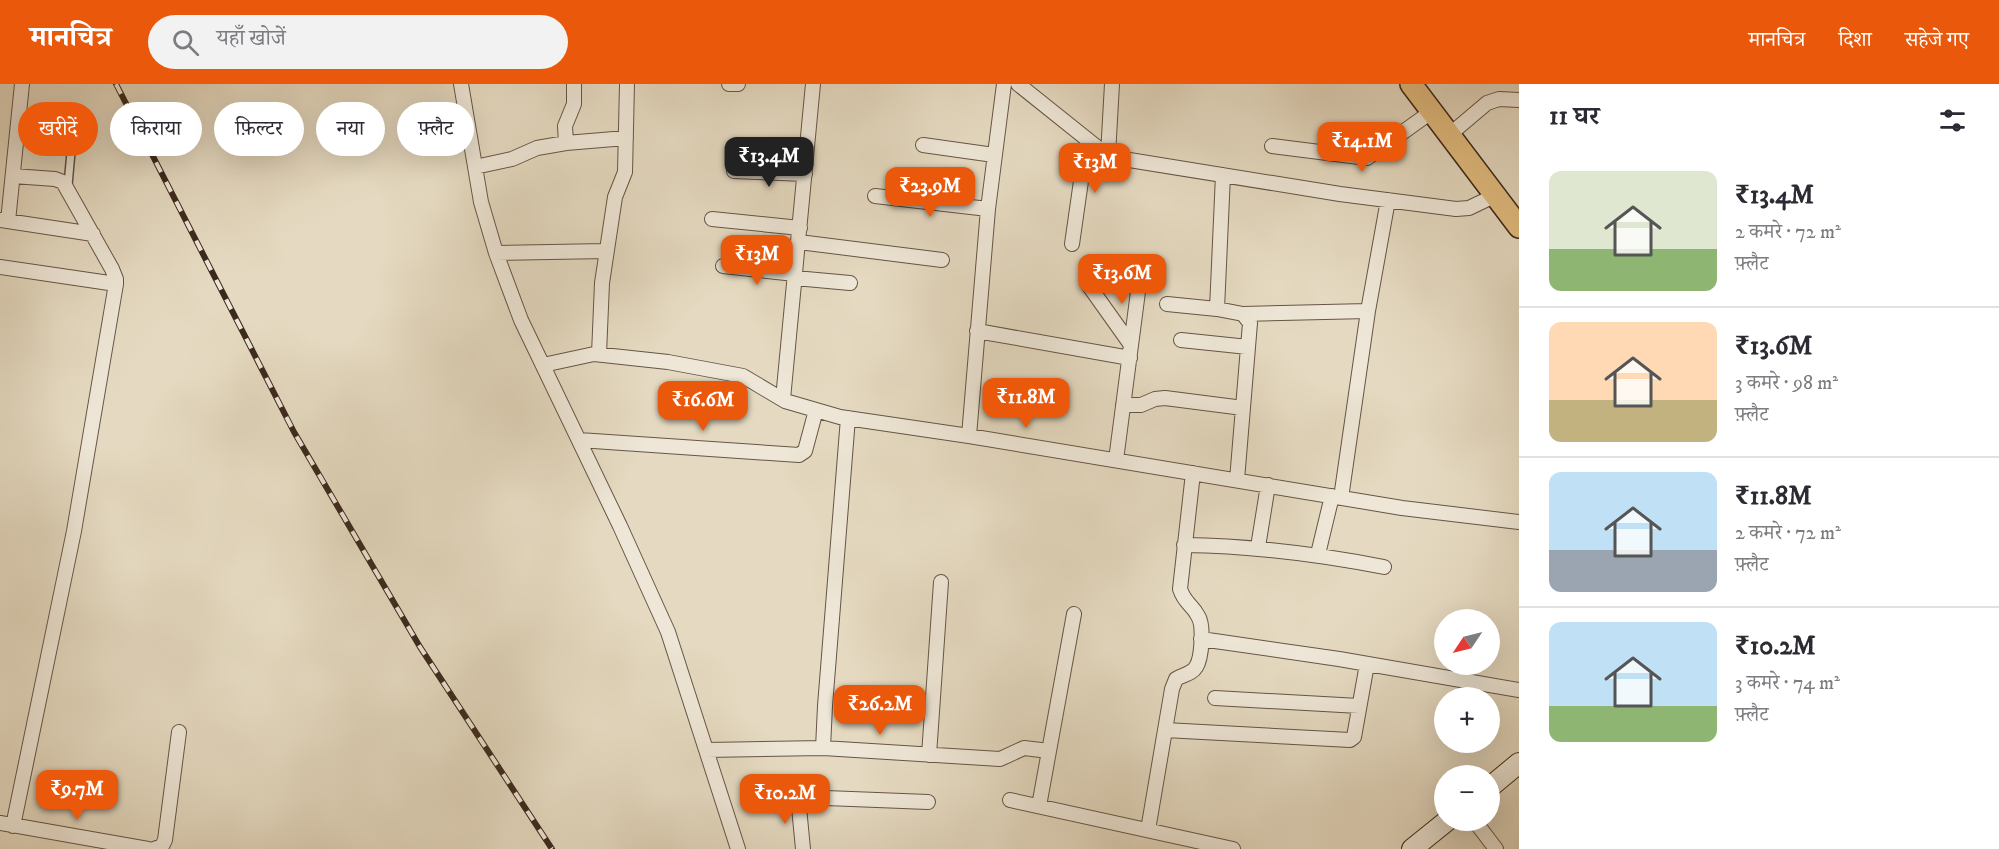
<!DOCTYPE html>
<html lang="hi">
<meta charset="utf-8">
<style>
:root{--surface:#fff;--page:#f2f2f3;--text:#2b2b33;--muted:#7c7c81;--line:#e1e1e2;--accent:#ea580c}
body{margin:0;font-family:"IM FELL DW Pica","Noto Serif Devanagari",serif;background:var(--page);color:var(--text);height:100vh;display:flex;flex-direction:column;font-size:22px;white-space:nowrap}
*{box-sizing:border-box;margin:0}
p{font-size:20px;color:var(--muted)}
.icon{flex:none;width:33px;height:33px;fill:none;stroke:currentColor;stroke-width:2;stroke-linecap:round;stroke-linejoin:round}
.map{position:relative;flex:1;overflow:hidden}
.side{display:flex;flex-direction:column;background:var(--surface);width:480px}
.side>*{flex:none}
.top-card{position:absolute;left:18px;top:18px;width:570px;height:54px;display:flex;gap:12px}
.needle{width:39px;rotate:235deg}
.controls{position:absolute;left:1434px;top:525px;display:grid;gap:12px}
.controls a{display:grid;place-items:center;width:66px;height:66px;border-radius:50%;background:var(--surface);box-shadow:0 6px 24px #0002;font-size:30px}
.price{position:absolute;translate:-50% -51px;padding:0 14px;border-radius:12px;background:var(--accent);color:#fff;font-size:20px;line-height:39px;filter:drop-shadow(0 2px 3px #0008)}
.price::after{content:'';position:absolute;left:50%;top:36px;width:18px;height:14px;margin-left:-9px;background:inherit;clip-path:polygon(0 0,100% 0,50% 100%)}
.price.on{background:#222;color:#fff}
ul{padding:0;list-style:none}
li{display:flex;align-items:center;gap:18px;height:150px;padding:0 30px}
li+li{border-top:2px solid var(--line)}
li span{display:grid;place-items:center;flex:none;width:168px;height:120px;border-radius:12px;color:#555}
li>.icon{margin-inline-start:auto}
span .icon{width:72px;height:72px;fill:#fffc;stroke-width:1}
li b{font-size:26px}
h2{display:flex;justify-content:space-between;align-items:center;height:72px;padding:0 30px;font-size:26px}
.pill{padding:0 21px;border-radius:27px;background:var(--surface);box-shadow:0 6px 24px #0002;font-size:21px;line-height:54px}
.pill.on{background:var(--accent);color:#fff}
header{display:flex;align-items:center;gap:36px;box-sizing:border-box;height:84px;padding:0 30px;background:var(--accent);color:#fff}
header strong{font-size:28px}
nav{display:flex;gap:33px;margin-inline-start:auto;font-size:21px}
.search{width:420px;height:54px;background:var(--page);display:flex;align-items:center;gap:15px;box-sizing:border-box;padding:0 21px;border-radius:33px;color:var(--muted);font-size:22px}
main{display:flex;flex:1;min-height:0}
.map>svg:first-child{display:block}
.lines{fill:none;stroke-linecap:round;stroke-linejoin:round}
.lane-casing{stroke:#665546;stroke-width:10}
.street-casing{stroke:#665546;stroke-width:16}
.secondary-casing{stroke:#3c291d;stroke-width:22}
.primary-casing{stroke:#3c291d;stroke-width:24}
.lane{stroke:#eee7d7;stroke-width:7}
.street{stroke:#eee7d7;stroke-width:14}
.secondary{stroke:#eee7d7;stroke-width:20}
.primary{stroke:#e2bd80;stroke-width:21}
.rail-casing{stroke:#3c291d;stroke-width:6}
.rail{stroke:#eee7d7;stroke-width:4;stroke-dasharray:11;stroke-linecap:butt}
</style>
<header>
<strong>मानचित्र</strong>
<div class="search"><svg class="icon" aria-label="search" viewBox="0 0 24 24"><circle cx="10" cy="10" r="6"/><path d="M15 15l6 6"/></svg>यहाँ खोजें</div>
<nav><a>मानचित्र</a><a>दिशा</a><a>सहेजे गए</a></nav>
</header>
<main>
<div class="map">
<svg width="1519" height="765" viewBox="0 0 1519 765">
<rect width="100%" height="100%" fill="#e5dac1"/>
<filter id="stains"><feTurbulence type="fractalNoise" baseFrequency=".00333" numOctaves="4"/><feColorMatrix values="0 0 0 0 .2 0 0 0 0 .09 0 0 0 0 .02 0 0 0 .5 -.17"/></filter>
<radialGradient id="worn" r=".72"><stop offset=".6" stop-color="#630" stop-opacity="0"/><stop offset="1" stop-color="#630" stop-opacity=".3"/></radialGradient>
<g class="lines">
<defs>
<path id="lane" d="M 68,101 L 74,35"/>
<path id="street" d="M 461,0 L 481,118 L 496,169 L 521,236 L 620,442 L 668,548 L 738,765
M 729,0 L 738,0
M 1018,0 L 1103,68 L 1117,74 L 1340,110 L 1456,125 L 1469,124 L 1494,112
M 1448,52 L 1487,19 L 1499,15 L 1519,16
M 566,59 L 565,42 L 574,20 L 574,0
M 923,61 L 994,71
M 1272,62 L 1367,74 L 1431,28
M 1108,71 L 1112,0
M 475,83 L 512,75 L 537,64 L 566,59 L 626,54
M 734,87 L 805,90
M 13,92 L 55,95 L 63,98 L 112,185 L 116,195 L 116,200
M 875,112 L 988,125
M 712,135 L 800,144
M 0,136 L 93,150
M 8,137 L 22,0
M 799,158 L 942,176
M 1072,160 L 1087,55
M 496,169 L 606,167
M 723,182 L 795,190
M 0,183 L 116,200 L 74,447 L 13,742
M 795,194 L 850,199
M 1087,199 L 1131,261
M 1167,220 L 1217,225 L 1243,230 L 1250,239 L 1237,396
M 1217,225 L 1223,91
M 1243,230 L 1368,227
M 977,247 L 1130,274
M 1181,256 L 1248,263
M 599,270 L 602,199 L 615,113 L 625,88 L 627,0
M 543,281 L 594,270 L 668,278 L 743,292 L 785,317 L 840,333 L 969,352 L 1402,424 L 1519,438
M 783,315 L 813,0
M 1123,321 L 1141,321 L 1155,315 L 1165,314 L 1243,324
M 969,352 L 988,125 L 1004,0
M 579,356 L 799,371 L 805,367 L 816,326
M 1116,376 L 1139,200
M 1341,414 L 1368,227 L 1388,116
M 1184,461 C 1252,462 1318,470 1384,483
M 1258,463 L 1268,401
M 1318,470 L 1332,412
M 1201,555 L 1339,575 L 1519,606
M 1215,614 L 1359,622
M 1165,646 L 1350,656 L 1354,653 L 1367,580
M 823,664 L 825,622 L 848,334
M 706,666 L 823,664 L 1000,675 L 1024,664 L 1049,667
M 929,671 L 941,498
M 752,711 L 928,718
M 798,713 L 803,765
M 1010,716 L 1233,765
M 1039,722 L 1074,530
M 1474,736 L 1496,765
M 0,739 L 148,765
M 1148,746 L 1172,605 L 1176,595 C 1182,591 1192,590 1196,583 C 1202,574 1204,541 1198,532 C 1192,520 1185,520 1180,505 L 1193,389
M 154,765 L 162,762 L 165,756 L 179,648"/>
<path id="secondary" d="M 1490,703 L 1519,679
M 1412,765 L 1448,736"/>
<path id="primary" d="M 1411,0 L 1519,143"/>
</defs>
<use href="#lane" class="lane-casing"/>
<use href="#street" class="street-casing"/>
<use href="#secondary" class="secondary-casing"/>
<use href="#primary" class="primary-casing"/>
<use href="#lane" class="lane"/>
<use href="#street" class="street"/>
<use href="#secondary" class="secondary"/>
<use href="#primary" class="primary"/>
<defs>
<path id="rail" d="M 116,0 L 294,348 L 420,563 L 552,765"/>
</defs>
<use href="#rail" class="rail-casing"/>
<use href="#rail" class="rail"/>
</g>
<rect width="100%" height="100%" filter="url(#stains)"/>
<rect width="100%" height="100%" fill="url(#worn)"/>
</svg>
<div class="controls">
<a><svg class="needle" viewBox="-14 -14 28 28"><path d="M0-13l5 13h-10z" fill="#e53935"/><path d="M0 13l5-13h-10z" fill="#7c7c81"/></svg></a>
<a>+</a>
<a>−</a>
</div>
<b class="price" style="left:1362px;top:89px">₹14.1M</b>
<b class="price on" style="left:769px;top:104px">₹13.4M</b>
<b class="price" style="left:1095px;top:110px">₹13M</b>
<b class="price" style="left:930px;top:134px">₹23.9M</b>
<b class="price" style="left:757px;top:202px">₹13M</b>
<b class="price" style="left:1122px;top:221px">₹13.6M</b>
<b class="price" style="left:1026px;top:345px">₹11.8M</b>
<b class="price" style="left:703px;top:348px">₹16.6M</b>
<b class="price" style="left:880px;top:652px">₹26.2M</b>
<b class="price" style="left:77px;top:737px">₹9.7M</b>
<b class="price" style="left:785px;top:741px">₹10.2M</b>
<div class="top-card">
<a class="pill on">खरीदें</a>
<a class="pill">किराया</a>
<a class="pill">फ़िल्टर</a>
<a class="pill">नया</a>
<a class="pill">फ़्लैट</a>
</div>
</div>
<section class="side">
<h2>11 घर<svg class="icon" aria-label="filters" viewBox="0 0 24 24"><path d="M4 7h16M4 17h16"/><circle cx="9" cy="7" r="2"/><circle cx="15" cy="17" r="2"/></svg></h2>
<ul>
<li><span style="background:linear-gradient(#dfe7d0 65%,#8fb573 0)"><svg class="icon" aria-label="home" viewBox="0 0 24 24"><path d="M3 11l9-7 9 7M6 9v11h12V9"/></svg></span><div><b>₹13.4M</b><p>2 कमरे · 72 m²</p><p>फ़्लैट</p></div></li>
<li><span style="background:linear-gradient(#ffd9b3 65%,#c2b280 0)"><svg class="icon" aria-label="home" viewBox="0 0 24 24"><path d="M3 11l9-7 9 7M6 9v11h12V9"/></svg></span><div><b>₹13.6M</b><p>3 कमरे · 98 m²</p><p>फ़्लैट</p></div></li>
<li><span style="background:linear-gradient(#bfe0f5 65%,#9aa5b1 0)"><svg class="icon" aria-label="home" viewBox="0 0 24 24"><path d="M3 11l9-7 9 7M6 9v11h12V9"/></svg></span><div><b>₹11.8M</b><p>2 कमरे · 72 m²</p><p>फ़्लैट</p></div></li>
<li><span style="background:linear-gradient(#bfe0f5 70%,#8fb573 0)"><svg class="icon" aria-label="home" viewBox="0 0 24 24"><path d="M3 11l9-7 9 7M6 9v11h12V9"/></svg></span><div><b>₹10.2M</b><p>3 कमरे · 74 m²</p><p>फ़्लैट</p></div></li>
</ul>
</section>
</main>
